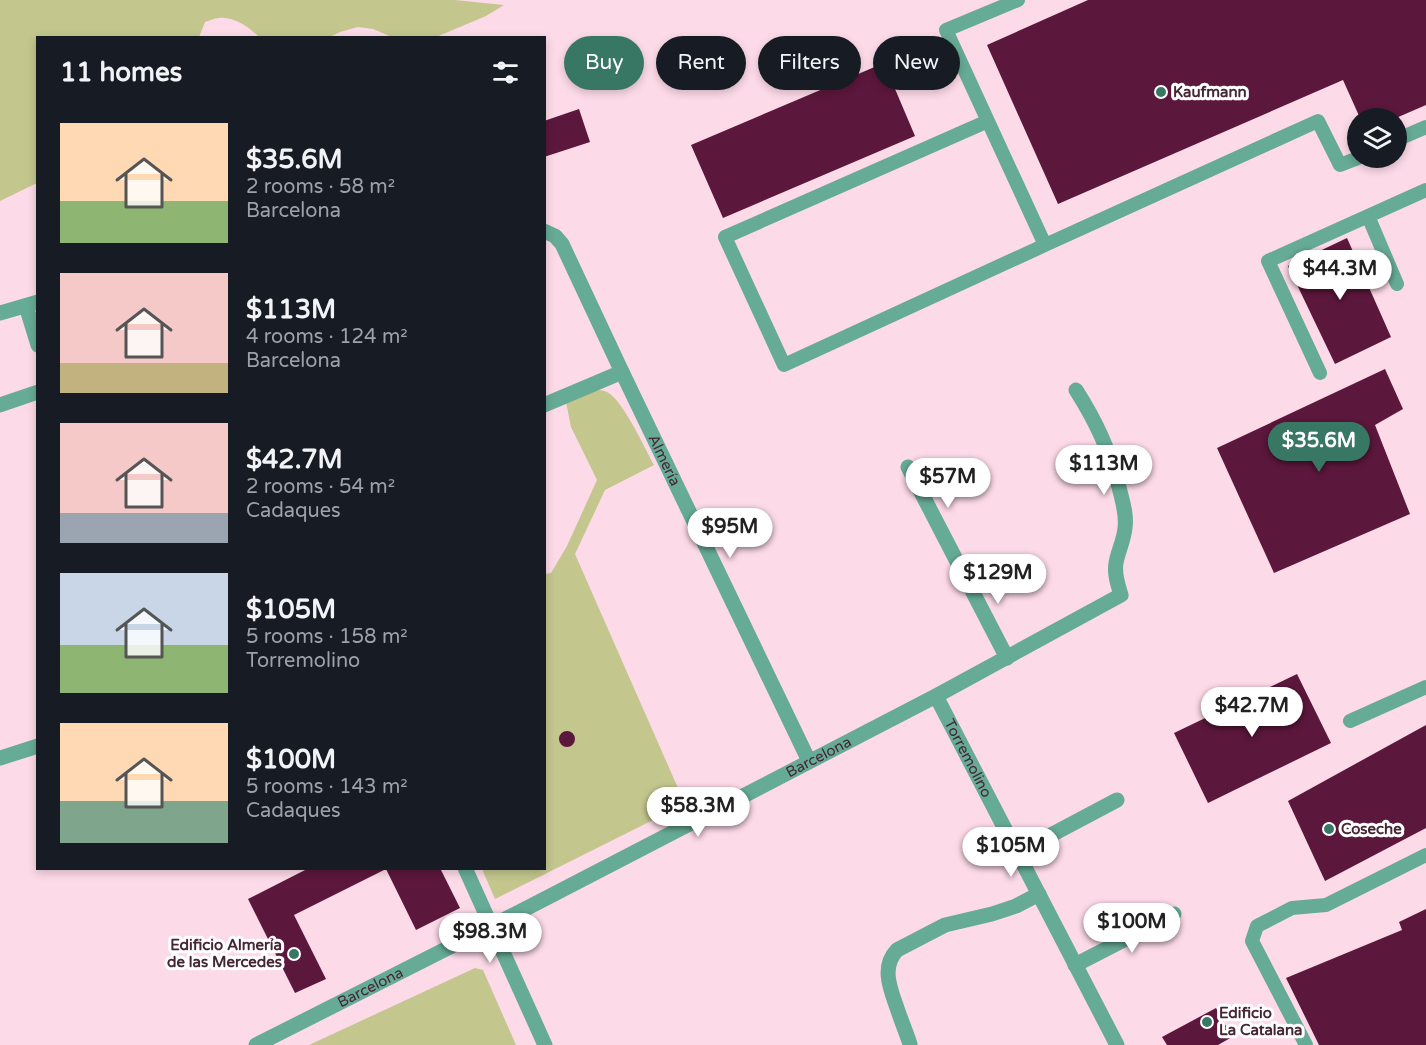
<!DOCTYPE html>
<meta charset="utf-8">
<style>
:root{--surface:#171b24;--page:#20242c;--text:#f1f3f6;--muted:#9ea1a6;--accent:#387764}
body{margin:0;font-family:"Varela Round",sans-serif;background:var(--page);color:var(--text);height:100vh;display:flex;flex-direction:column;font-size:22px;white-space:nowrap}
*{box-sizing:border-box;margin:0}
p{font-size:20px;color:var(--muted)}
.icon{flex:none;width:33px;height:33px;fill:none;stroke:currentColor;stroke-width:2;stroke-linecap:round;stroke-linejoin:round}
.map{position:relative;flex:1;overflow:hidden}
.drawer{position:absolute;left:36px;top:36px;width:510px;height:834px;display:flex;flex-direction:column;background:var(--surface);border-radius:0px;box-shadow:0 3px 9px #0003}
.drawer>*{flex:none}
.hud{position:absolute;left:564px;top:36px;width:570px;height:54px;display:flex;gap:12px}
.tools{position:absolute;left:1347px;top:108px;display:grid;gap:12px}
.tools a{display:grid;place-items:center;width:60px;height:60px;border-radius:50%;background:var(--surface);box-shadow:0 3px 9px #0003;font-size:30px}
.price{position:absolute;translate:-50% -51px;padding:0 14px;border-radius:21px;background:#fff;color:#222;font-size:20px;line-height:39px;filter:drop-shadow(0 2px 3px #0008)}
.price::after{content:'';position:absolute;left:50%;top:36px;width:18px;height:14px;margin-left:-9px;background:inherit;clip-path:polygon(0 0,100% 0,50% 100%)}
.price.active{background:var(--accent);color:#fff}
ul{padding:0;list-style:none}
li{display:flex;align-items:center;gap:18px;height:150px;padding:0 24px}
li span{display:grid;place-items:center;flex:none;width:168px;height:120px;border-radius:0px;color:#555}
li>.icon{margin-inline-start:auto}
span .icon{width:72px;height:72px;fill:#fffc;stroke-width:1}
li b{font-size:26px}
h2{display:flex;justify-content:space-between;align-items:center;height:72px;padding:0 24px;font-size:26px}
.pill{padding:0 21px;border-radius:27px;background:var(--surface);box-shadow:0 3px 9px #0003;font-size:21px;line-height:54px}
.pill.active{background:var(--accent);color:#fff}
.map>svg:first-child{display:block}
.green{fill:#c3c78e}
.building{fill:#5c173c}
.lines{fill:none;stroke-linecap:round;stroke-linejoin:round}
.lane{stroke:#66ab95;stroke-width:14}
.street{stroke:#66ab95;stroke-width:15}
.poi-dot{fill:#387764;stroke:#fff;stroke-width:2}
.labels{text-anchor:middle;stroke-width:6;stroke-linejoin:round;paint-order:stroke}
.poi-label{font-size:15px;font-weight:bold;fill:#462635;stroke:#fff;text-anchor:start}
.street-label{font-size:15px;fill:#462635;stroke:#fff}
</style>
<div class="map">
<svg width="1426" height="1045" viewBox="0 0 1426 1045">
<rect width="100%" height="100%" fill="#fddae8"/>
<path class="green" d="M 0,0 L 455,0 L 504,5 L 486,16 L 436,37 L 392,37 L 373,29 L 358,27 L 340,32 L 330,37 L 259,37 C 250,28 234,16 219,18 C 215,18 209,21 205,22 L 199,37 L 38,38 L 37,183 L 0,201 Z
M 593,390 C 598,390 603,390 607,392 C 623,400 645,449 654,465 L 605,490 L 575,554 L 685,804 L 495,899 L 482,869 L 544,868 L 545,574 L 551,573 L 567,546 L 597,480 L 571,427 L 566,402 Z
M 475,968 L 483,970 L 516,1045 L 309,1045 Z"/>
<path class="building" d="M 1088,0 L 1426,0 L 1426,105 L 1396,118 L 1360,118 L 1343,80 L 1058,204 L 987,45 Z
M 884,63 L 915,136 L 723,218 L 691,145 Z
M 579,109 L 590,142 L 544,157 L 544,121 Z
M 1347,238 L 1391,337 L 1335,364 L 1288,266 Z
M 1385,369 L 1403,409 L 1375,425 L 1410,514 L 1274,573 L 1217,448 Z
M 1297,674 L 1331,743 L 1208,803 L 1174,733 Z
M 1426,725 L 1426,828 L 1325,881 L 1288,801 Z
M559 739a8 8 0 1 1 16 0a8 8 0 1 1-16 0Z
M 309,868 L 440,868 L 460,908 L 416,930 L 386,869 L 294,915 L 326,979 L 295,993 L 248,899 Z
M 1426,909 L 1426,1045 L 1319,1045 L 1286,978 L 1402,930 L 1399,922 Z
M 1216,1008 L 1232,1037 L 1218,1045 L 1167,1045 L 1162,1037 Z"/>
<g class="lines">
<path class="lane" d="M 1018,0 L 946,30 L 1045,245 L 1318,121 L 1340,165 L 1358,158
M 988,121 L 725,237 L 784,365 L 1045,245
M 1396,140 L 1426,127
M 1368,216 L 1397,284
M 1320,373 L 1268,261 L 1426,190
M 1350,721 L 1426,687
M 1306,1045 L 1252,941 L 1257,926 L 1292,908 L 1326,905 L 1426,855"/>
<g class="street">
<path id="s1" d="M 544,231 L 555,236 L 562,244 L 622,372 L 809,761"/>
<path d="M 26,306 L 38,345"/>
<path d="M 0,313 L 38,302"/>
<path d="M 0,405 L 38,392"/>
<path d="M 544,405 L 622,372"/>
<path d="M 908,467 L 1007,658"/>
<path id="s2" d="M 936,696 L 1117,1045"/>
<path d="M 0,758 L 38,746"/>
<path d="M 1017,853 L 1117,800"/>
<path d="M 465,868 L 545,1045"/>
<path d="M 1075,965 L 1174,914"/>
<path d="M 910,1044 C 906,1032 901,1020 897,1008 C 890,988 881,967 897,950 L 945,925 L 992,914 L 1016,906 L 1039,894"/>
<path id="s3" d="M 256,1045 L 531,906 L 936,696 L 1121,595 C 1118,585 1114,574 1116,563 C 1118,551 1124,540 1125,528 C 1127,514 1122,500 1119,487 C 1109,450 1097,423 1076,390"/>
</g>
</g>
<g class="poi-dot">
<circle cx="1161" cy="92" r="6"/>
<circle cx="1329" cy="829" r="6"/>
<circle cx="294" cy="954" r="6"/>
<circle cx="1207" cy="1022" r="6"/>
</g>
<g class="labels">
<g class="poi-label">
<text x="1173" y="97">Kaufmann</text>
<text x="1341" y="834">Coseche</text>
<text x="282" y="950" text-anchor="end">Edificio Almería<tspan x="282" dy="17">de las Mercedes</tspan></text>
<text x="1219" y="1018">Edificio<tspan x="1219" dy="17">La Catalana</tspan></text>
</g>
<g class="street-label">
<text dy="5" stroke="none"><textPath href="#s1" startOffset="262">Almería</textPath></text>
<text dy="5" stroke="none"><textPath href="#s3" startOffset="632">Barcelona</textPath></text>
<text dy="5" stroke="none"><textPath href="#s2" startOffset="70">Torremolino</textPath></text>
<text dy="5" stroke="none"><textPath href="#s3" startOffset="128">Barcelona</textPath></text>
</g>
</g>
</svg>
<div class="tools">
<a><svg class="icon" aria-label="layers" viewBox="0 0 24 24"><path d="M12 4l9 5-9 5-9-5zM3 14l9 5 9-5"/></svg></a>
</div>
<b class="price" style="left:1340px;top:301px">$44.3M</b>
<b class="price active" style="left:1319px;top:473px">$35.6M</b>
<b class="price" style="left:1104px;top:496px">$113M</b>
<b class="price" style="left:948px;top:509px">$57M</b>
<b class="price" style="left:730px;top:559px">$95M</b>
<b class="price" style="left:998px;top:605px">$129M</b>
<b class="price" style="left:1252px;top:738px">$42.7M</b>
<b class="price" style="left:698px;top:838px">$58.3M</b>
<b class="price" style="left:1011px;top:878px">$105M</b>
<b class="price" style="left:1132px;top:954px">$100M</b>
<b class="price" style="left:490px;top:964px">$98.3M</b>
<div class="hud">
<a class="pill active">Buy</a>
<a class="pill">Rent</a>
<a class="pill">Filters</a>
<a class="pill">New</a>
</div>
<section class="drawer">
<h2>11 homes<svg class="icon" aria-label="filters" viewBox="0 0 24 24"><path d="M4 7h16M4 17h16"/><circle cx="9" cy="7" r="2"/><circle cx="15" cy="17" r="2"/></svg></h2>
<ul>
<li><span style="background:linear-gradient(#ffd9b3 65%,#8fb573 0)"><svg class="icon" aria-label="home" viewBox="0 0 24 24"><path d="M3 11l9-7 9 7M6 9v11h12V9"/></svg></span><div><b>$35.6M</b><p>2 rooms · 58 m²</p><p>Barcelona</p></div></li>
<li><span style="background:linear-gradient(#f6c9c9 75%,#c2b280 0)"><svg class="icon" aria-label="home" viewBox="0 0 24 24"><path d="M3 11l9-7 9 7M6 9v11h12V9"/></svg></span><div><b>$113M</b><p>4 rooms · 124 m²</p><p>Barcelona</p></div></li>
<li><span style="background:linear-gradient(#f6c9c9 75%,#9aa5b1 0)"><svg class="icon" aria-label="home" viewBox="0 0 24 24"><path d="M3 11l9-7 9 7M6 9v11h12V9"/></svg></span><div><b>$42.7M</b><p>2 rooms · 54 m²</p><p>Cadaques</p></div></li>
<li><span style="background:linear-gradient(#c9d6e8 60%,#8fb573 0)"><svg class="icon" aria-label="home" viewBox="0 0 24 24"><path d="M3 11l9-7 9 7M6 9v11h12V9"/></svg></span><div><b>$105M</b><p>5 rooms · 158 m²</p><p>Torremolino</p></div></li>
<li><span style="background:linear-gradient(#ffd9b3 65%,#7fa58c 0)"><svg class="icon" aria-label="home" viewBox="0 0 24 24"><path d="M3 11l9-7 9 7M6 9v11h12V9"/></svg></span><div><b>$100M</b><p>5 rooms · 143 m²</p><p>Cadaques</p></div></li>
</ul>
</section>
</div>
